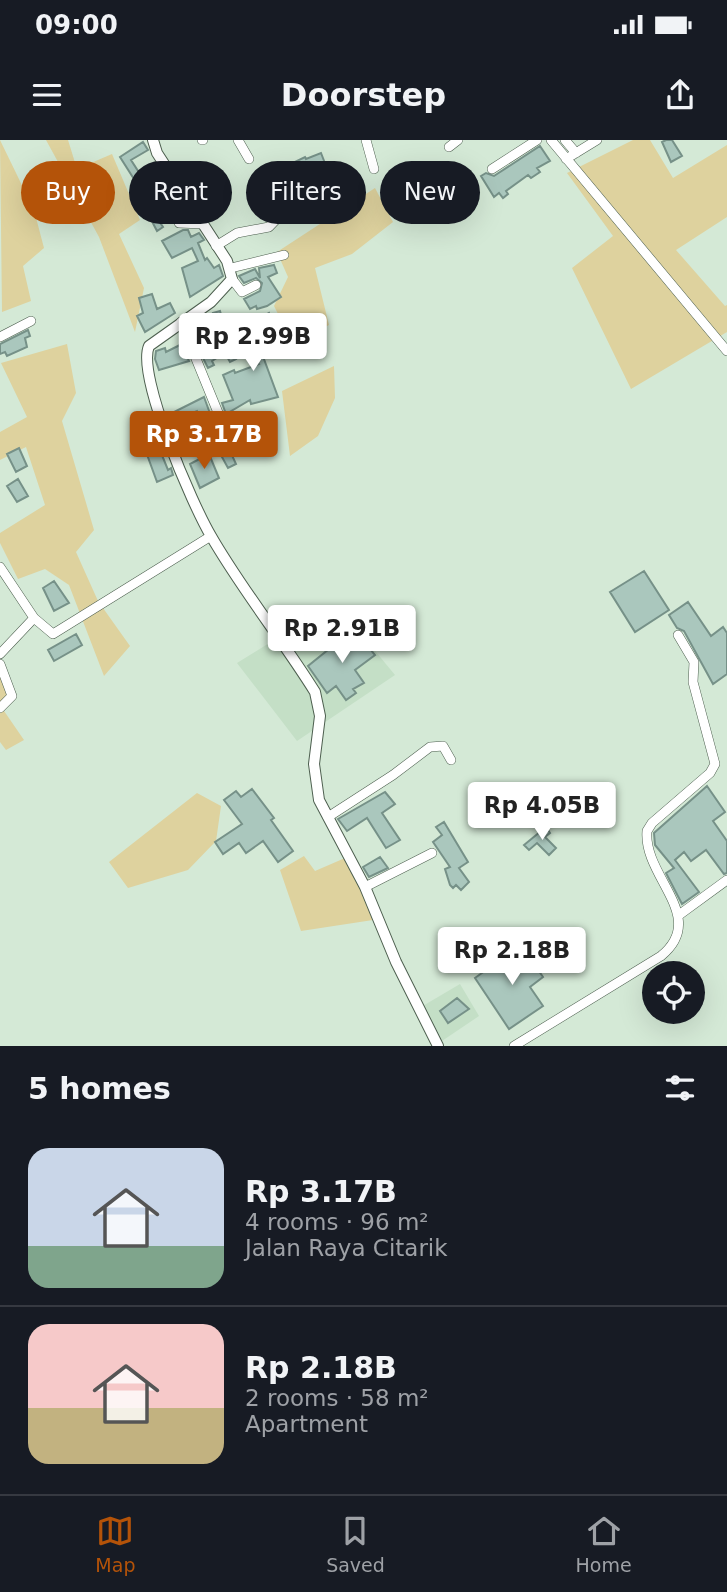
<!DOCTYPE html>
<meta charset="utf-8">
<style>
:root{--surface:#171b24;--page:#20242c;--text:#f1f3f6;--muted:#9ea1a6;--line:#363941;--accent:#b45309}
body{margin:0;font-family:"DejaVu Sans",sans-serif;background:var(--page);color:var(--text);height:100vh;display:flex;flex-direction:column;font-size:26px;white-space:nowrap}
*{box-sizing:border-box;margin:0}
p{font-size:23px;color:var(--muted)}
.icon{flex:none;width:38px;height:38px;fill:none;stroke:currentColor;stroke-width:2;stroke-linecap:round;stroke-linejoin:round}
.map{position:relative;height:906px;overflow:hidden}
.sheet{display:flex;flex-direction:column;background:var(--surface);flex:1}
.sheet>*{flex:none}
.guide{position:absolute;left:21px;top:21px;width:686px;height:63px;display:flex;gap:14px}
.buttons{position:absolute;left:642px;top:821px;display:grid;gap:14px}
.buttons a{display:grid;place-items:center;width:63px;height:63px;border-radius:50%;background:var(--surface);box-shadow:0 7px 28px #0002;font-size:35px}
.price{position:absolute;translate:-50% -60px;padding:0 16px;border-radius:7px;background:#fff;color:#222;font-size:23px;line-height:46px;filter:drop-shadow(0 2px 4px #0008)}
.price::after{content:'';position:absolute;left:50%;top:42px;width:21px;height:16px;margin-left:-10px;background:inherit;clip-path:polygon(0 0,100% 0,50% 100%)}
.price.selected{background:var(--accent);color:#fff}
ul{padding:0;list-style:none}
li{display:flex;align-items:center;gap:21px;height:175px;padding:0 28px}
li+li{border-top:2px solid var(--line)}
li span{display:grid;place-items:center;flex:none;width:196px;height:140px;border-radius:21px;color:#555}
li>.icon{margin-inline-start:auto}
span .icon{width:84px;height:84px;fill:#fffc;stroke-width:1}
li b{font-size:30px}
h2{display:flex;justify-content:space-between;align-items:center;height:84px;padding:0 28px;font-size:30px}
.pill{padding:0 24px;border-radius:32px;background:var(--surface);box-shadow:0 7px 28px #0002;font-size:24px;line-height:63px}
.pill.selected{background:var(--accent);color:#fff}
.status{display:flex;justify-content:space-between;align-items:center;height:49px;padding:0 35px;background:var(--surface);direction:ltr}
.status svg{height:19px;fill:currentColor}
header{display:flex;justify-content:space-between;align-items:center;height:91px;padding:0 28px;background:var(--surface);font-size:32px;font-weight:600}
.dock{display:flex;justify-content:space-around;align-items:center;height:98px;border-top:2px solid var(--line);background:var(--surface);font-size:19px;color:var(--muted)}
.dock a{display:grid;justify-items:center;gap:4px}
.dock .selected{color:var(--accent)}
.map>svg:first-child{display:block}
.built{fill:#c4dfc6}
.green{fill:#ded29e}
.building{fill:#aac7bd;stroke:#769188;stroke-width:2}
.lines{fill:none;stroke-linecap:round;stroke-linejoin:round}
.minor-casing{stroke:#4d5f4f;stroke-width:10}
.tertiary-casing{stroke:#4d5f4f;stroke-width:12}
.minor{stroke:#fff;stroke-width:9}
.tertiary{stroke:#fff;stroke-width:10}
</style>
<div class="status"><b>09:00</b><svg viewBox="0 0 49 12"><path d="M0 12V9h3v3zM5 12V6h3v6zM10 12V3h3v9zM15 12V0h3v12zM26 1h20v11H26zM47 4h2v5h-2z"/></svg></div>
<header><svg class="icon" aria-label="menu" viewBox="0 0 24 24"><path d="M4 6h16M4 12h16M4 18h16"/></svg>Doorstep<svg class="icon" aria-label="share" viewBox="0 0 24 24"><path d="M12 15V3M7 8l5-5 5 5M5 13v7h14v-7"/></svg></header>
<div class="map">
<svg width="727" height="906" viewBox="0 0 727 906">
<rect width="100%" height="100%" fill="#d4e9d6"/>
<path class="built" d="M 313,476 L 334,504 L 357,489 L 395,535 L 297,601 L 237,523 Z
M 460,844 L 479,876 L 439,903 L 421,867 Z"/>
<path class="green" d="M 0,0 L 34,70 L 44,108 L 23,126 L 31,161 L 2,172 Z
M 46,0 L 68,0 L 77,29 L 112,14 L 140,80 L 119,94 L 144,148 L 135,192 L 99,97 Z
M 633,0 L 650,0 L 673,38 L 727,5 L 727,77 L 676,110 L 725,166 L 727,165 L 727,192 L 631,249 L 572,128 L 613,96 L 567,33 Z
M 375,48 L 393,82 L 352,114 L 315,128 L 329,185 L 311,194 L 298,178 L 283,184 L 274,166 L 288,137 L 277,112 Z
M 67,204 L 76,253 L 62,281 L 94,390 L 76,412 L 98,461 L 130,506 L 104,536 L 69,445 L 45,429 L 18,439 L 0,403 L 0,393 L 45,365 L 26,307 L 0,320 L 0,292 L 27,277 L 1,223 Z
M 334,226 L 335,258 L 318,296 L 290,316 L 282,251 Z
M 0,529 L 11,547 L 2,568 L 24,600 L 6,610 L 0,602 Z
M 197,653 L 221,666 L 216,701 L 188,730 L 128,748 L 109,722 Z
M 304,716 L 315,731 L 345,718 L 369,752 L 373,780 L 301,791 L 280,730 Z"/>
<path class="building" d="M 666,0 L 672,0 L 682,16 L 671,22 L 662,2 Z
M 143,2 L 148,10 L 131,20 L 140,34 L 151,29 L 155,38 L 139,47 L 120,17 Z
M 540,6 L 550,21 L 537,28 L 540,32 L 531,38 L 528,35 L 506,51 L 508,54 L 503,58 L 499,53 L 494,57 L 481,36 L 486,33 L 494,36 Z
M 321,13 L 328,31 L 330,29 L 333,37 L 305,45 L 306,48 L 291,55 L 292,48 L 289,50 L 283,40 L 279,42 L 274,32 L 305,17 L 306,19 Z
M 337,44 L 340,53 L 310,69 L 311,72 L 299,79 L 296,73 L 300,70 L 298,67 Z
M 174,63 L 177,71 L 159,81 L 163,87 L 157,91 L 145,68 L 149,66 L 154,74 Z
M 183,90 L 188,90 L 191,97 L 199,93 L 204,100 L 198,103 L 205,120 L 207,118 L 214,128 L 219,125 L 223,136 L 190,157 L 182,128 L 198,121 L 192,108 L 172,118 L 162,101 Z
M 274,125 L 277,133 L 268,137 L 281,157 L 267,166 L 257,169 L 256,166 L 250,169 L 244,159 L 260,151 L 262,143 L 256,138 L 244,143 L 239,136 L 255,129 L 260,138 L 259,128 Z
M 152,154 L 157,169 L 170,163 L 175,173 L 145,192 L 137,176 L 143,173 L 139,158 Z
M 220,171 L 222,178 L 226,176 L 229,182 L 208,193 L 215,204 L 230,195 L 235,204 L 229,207 L 236,219 L 230,222 L 225,213 L 212,221 L 214,225 L 208,228 L 202,216 L 210,212 L 201,199 L 196,201 L 190,186 L 196,183 L 199,189 L 215,180 L 213,173 Z
M 269,173 L 274,187 L 270,188 L 277,204 L 261,211 L 278,257 L 251,264 L 250,260 L 226,274 L 222,263 L 233,260 L 223,235 L 234,230 L 235,233 L 259,224 L 245,201 L 265,189 L 260,178 Z
M 28,190 L 30,196 L 25,198 L 27,207 L 7,216 L 5,212 L 0,214 L 0,204 Z
M 182,204 L 189,221 L 159,230 L 155,219 L 156,211 L 165,208 L 166,212 Z
M 204,257 L 216,290 L 210,294 L 206,292 L 197,271 L 170,282 L 168,275 Z
M 235,286 L 240,296 L 245,293 L 250,303 L 230,311 L 236,324 L 228,328 L 216,306 L 223,301 L 228,304 L 233,302 L 235,297 L 232,288 Z
M 157,303 L 168,330 L 171,328 L 173,335 L 157,342 L 145,309 Z
M 19,308 L 27,326 L 16,332 L 7,314 Z
M 209,314 L 219,338 L 200,348 L 190,324 Z
M 18,339 L 28,356 L 17,362 L 7,346 Z
M 644,431 L 669,470 L 635,492 L 610,452 Z
M 54,441 L 69,463 L 54,471 L 43,448 Z
M 688,462 L 711,496 L 723,487 L 727,493 L 727,534 L 713,544 L 684,491 L 677,488 L 669,475 Z
M 354,489 L 375,515 L 355,530 L 364,543 L 353,549 L 356,553 L 346,560 L 336,546 L 327,553 L 308,526 Z
M 76,494 L 82,505 L 54,521 L 48,510 Z
M 707,646 L 725,672 L 713,681 L 727,701 L 727,733 L 724,734 L 706,710 L 691,721 L 684,712 L 675,720 L 699,752 L 682,764 L 666,733 L 674,728 L 655,705 L 654,693 Z
M 252,649 L 274,678 L 271,680 L 293,711 L 278,722 L 263,701 L 246,713 L 239,703 L 223,714 L 215,702 L 242,684 L 224,660 L 236,651 L 241,657 Z
M 385,652 L 395,664 L 382,673 L 400,700 L 386,708 L 367,678 L 347,691 L 338,679 Z
M 444,682 L 468,722 L 459,728 L 469,742 L 461,750 L 456,745 L 453,748 L 450,745 L 445,729 L 450,727 L 433,702 L 442,695 L 436,687 Z
M 546,687 L 550,693 L 545,697 L 556,708 L 549,715 L 537,703 L 529,710 L 524,705 Z
M 380,717 L 388,728 L 369,737 L 363,727 Z
M 521,805 L 543,837 L 530,847 L 543,866 L 509,889 L 475,838 Z
M 457,858 L 469,869 L 448,883 L 440,871 Z"/>
<g class="lines">
<defs>
<path id="minor" d="M 202,0 L 203,0
M 238,0 L 249,19
M 366,0 L 374,29
M 551,0 L 727,211
M 565,0 L 576,13
M 449,7 L 458,0
M 566,19 L 597,0
M 492,29 L 537,0
M 179,83 L 203,84
M 216,106 L 237,93 L 269,87 L 294,61 L 315,51
M 231,128 L 284,115
M 232,139 L 242,152 L 256,145
M 181,182 L 228,297
M 0,197 L 31,181
M 0,427 L 34,478 L 53,494 L 211,396
M 0,514 L 34,478
M 0,524 L 12,556 L 0,568
M 328,677 L 393,635 L 430,607 L 443,606 L 451,620
M 365,747 L 432,713
M 679,775 L 727,740
M 514,906 L 661,816 C 709,777 643,737 647,691 L 652,683 L 710,633 L 715,624 L 693,542 L 694,522 L 678,495"/>
<path id="tertiary" d="M 153,0 L 157,13 L 227,121 L 232,139 L 211,162 L 149,206 C 136,235 193,366 211,396 C 242,450 282,499 315,552 L 320,576 L 314,624 L 319,660 L 365,747 L 396,822 L 438,906"/>
</defs>
<use href="#minor" class="minor-casing"/>
<use href="#tertiary" class="tertiary-casing"/>
<use href="#minor" class="minor"/>
<use href="#tertiary" class="tertiary"/>
</g>
</svg>
<div class="buttons">
<a><svg class="icon" aria-label="locate" viewBox="0 0 24 24"><circle cx="12" cy="12" r="6"/><path d="M12 2v4M12 18v4M2 12h4M18 12h4"/></svg></a>
</div>
<b class="price" style="left:253px;top:233px">Rp 2.99B</b>
<b class="price selected" style="left:204px;top:331px">Rp 3.17B</b>
<b class="price" style="left:342px;top:525px">Rp 2.91B</b>
<b class="price" style="left:542px;top:702px">Rp 4.05B</b>
<b class="price" style="left:512px;top:847px">Rp 2.18B</b>
<div class="guide">
<a class="pill selected">Buy</a>
<a class="pill">Rent</a>
<a class="pill">Filters</a>
<a class="pill">New</a>
</div>
</div>
<section class="sheet">
<h2>5 homes<svg class="icon" aria-label="filters" viewBox="0 0 24 24"><path d="M4 7h16M4 17h16"/><circle cx="9" cy="7" r="2"/><circle cx="15" cy="17" r="2"/></svg></h2>
<ul>
<li><span style="background:linear-gradient(#c9d6e8 70%,#7fa58c 0)"><svg class="icon" aria-label="home" viewBox="0 0 24 24"><path d="M3 11l9-7 9 7M6 9v11h12V9"/></svg></span><div><b>Rp 3.17B</b><p>4 rooms · 96 m²</p><p>Jalan Raya Citarik</p></div></li>
<li><span style="background:linear-gradient(#f6c9c9 60%,#c2b280 0)"><svg class="icon" aria-label="home" viewBox="0 0 24 24"><path d="M3 11l9-7 9 7M6 9v11h12V9"/></svg></span><div><b>Rp 2.18B</b><p>2 rooms · 58 m²</p><p>Apartment</p></div></li>
</ul>
</section>
<nav class="dock">
<a class="selected"><svg class="icon" aria-label="map" viewBox="0 0 24 24"><path d="M3 6l6-2 6 2 6-2v14l-6 2-6-2-6 2zM9 4v14M15 6v14"/></svg>Map</a>
<a><svg class="icon" aria-label="saved" viewBox="0 0 24 24"><path d="M7 4h10v16l-5-4-5 4z"/></svg>Saved</a>
<a><svg class="icon" aria-label="home" viewBox="0 0 24 24"><path d="M3 11l9-7 9 7M6 9v11h12V9"/></svg>Home</a>
</nav>
